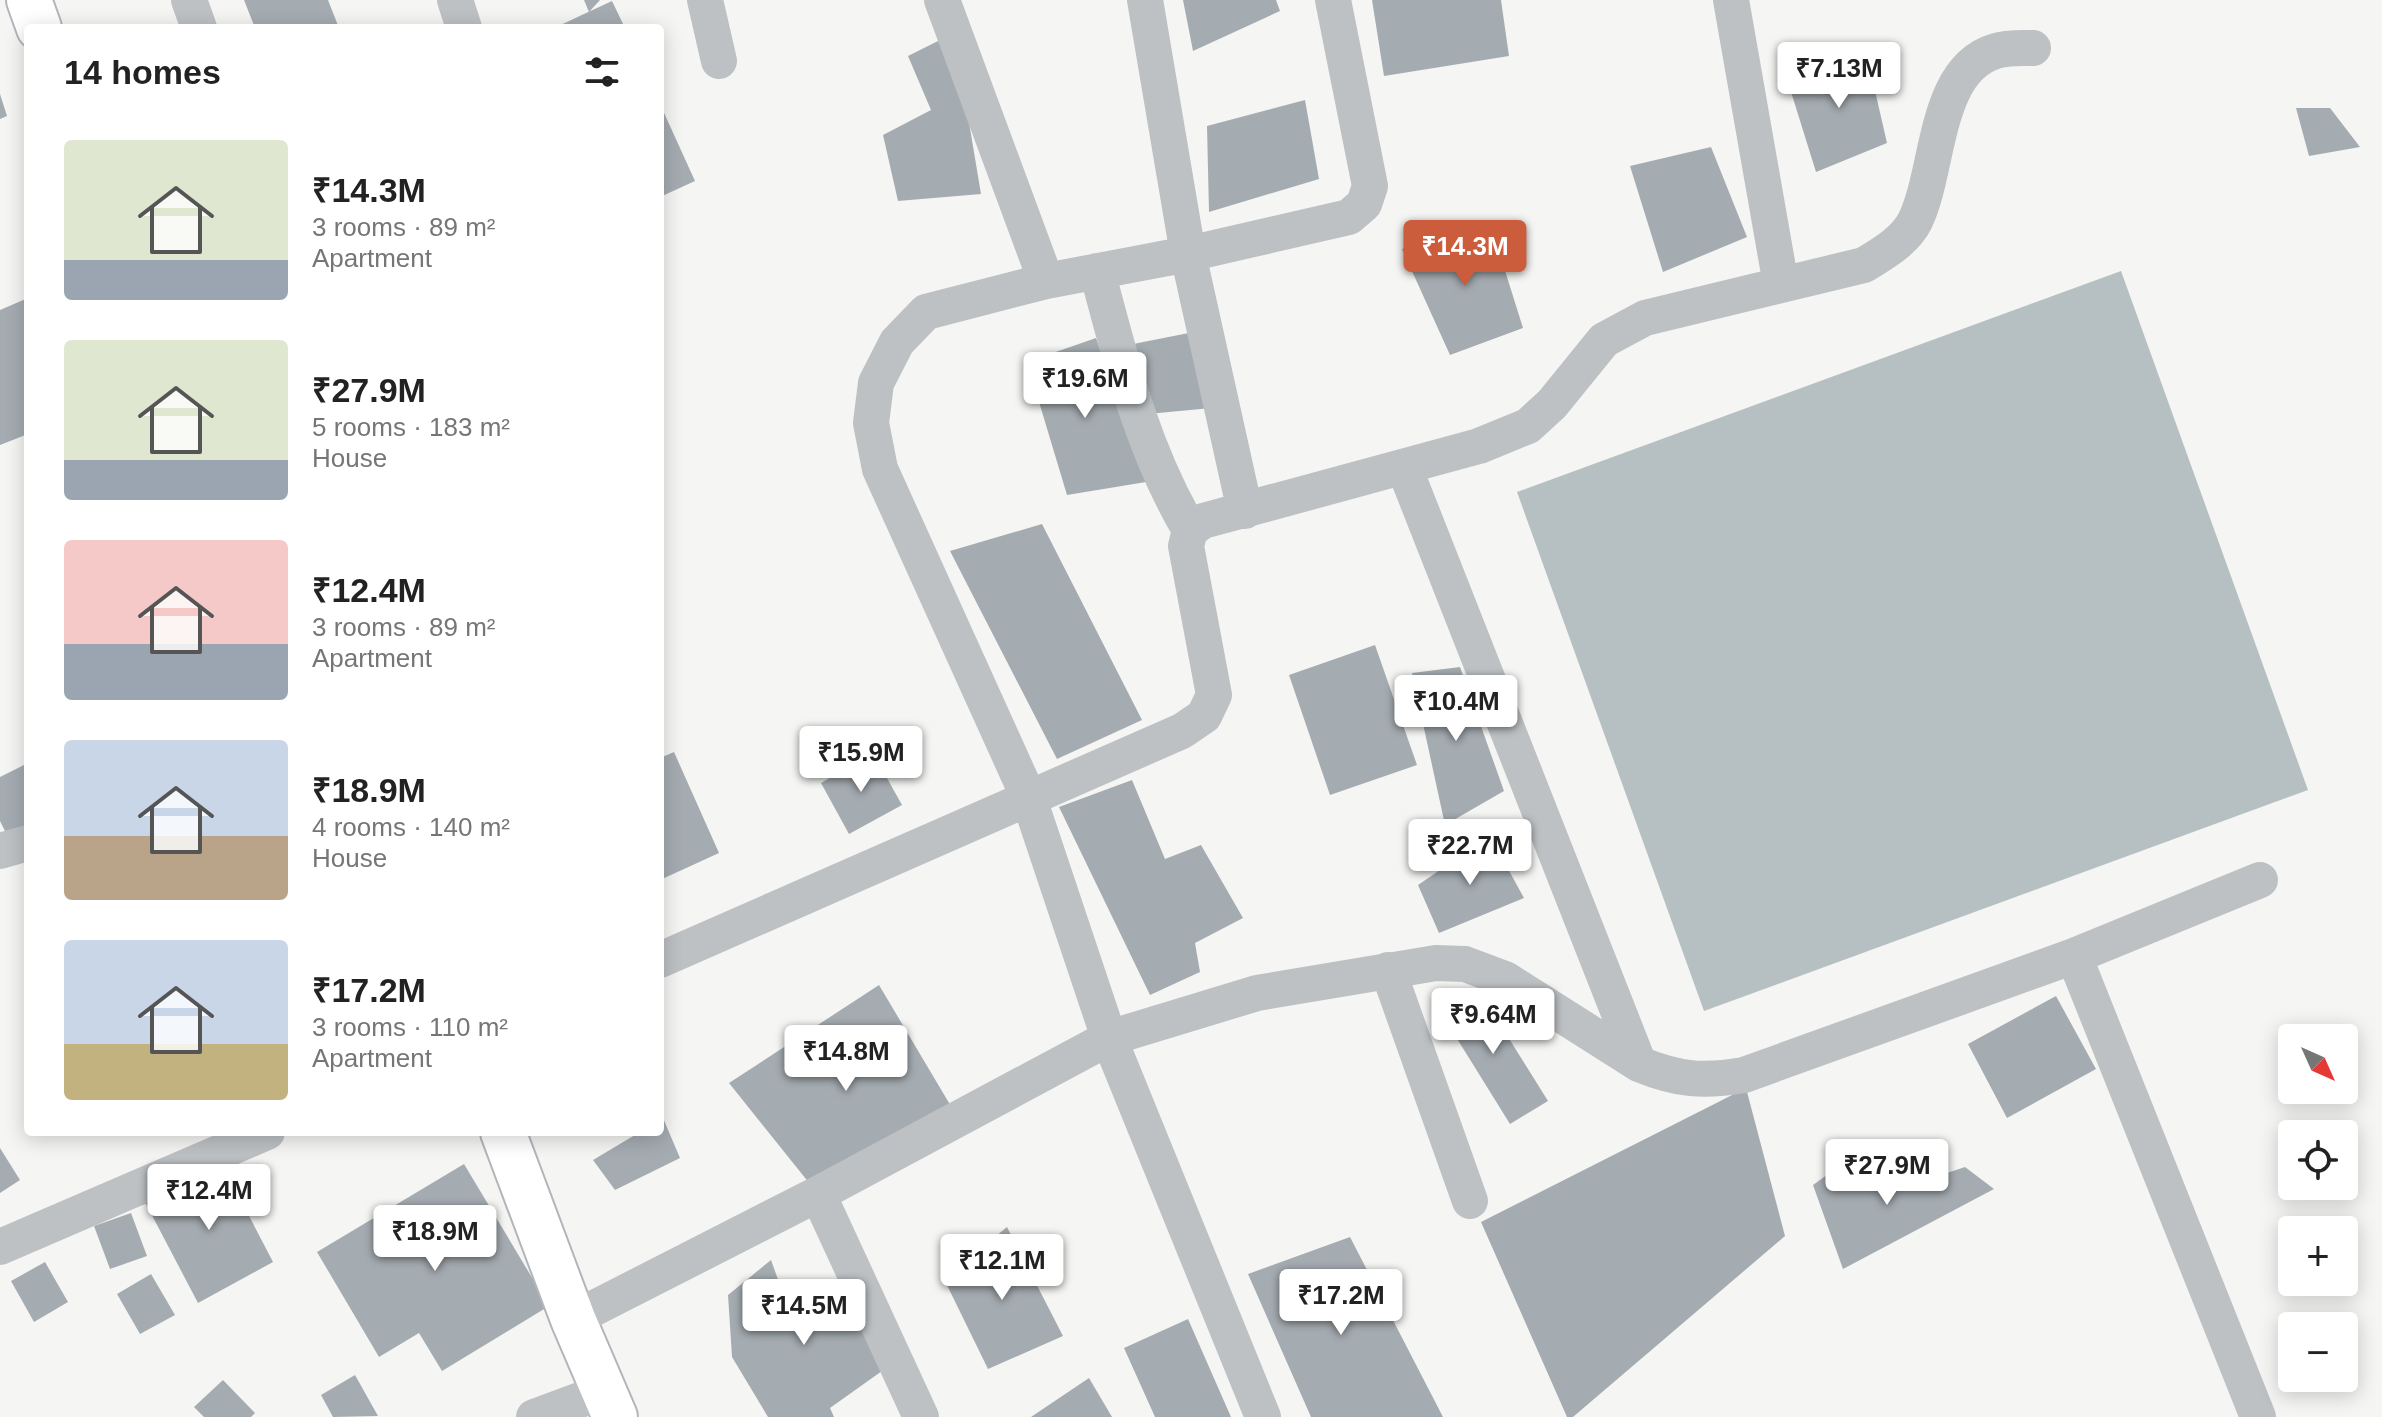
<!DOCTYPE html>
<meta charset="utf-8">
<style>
:root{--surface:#fff;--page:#f2f2f2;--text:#222;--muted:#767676;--accent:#cc5d3c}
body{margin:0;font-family:Helvetica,sans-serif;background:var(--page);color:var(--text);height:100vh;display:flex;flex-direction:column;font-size:30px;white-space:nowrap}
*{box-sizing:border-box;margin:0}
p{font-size:26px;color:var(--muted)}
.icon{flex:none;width:44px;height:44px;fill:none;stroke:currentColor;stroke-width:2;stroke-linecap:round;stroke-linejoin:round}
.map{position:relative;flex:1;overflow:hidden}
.side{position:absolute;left:24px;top:24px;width:640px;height:1112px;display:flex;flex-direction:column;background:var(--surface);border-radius:8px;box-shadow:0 4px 20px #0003}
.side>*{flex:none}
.needle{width:52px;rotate:135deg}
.fabs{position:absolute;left:2278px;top:1024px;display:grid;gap:16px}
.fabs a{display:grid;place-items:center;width:80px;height:80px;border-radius:8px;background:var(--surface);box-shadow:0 4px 20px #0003;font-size:40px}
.price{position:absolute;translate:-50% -68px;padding:0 18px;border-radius:8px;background:#fff;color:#222;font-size:26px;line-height:52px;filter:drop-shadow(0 2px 4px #0008)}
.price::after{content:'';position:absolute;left:50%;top:48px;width:24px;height:18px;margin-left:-12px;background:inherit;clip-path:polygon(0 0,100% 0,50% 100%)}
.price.selected{background:var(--accent);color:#fff}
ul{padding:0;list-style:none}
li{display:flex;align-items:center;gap:24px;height:200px;padding:0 40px}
li span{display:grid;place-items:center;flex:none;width:224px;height:160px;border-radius:8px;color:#555}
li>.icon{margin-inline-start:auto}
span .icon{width:96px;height:96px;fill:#fffc;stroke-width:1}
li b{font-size:34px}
h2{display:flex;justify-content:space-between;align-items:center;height:96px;padding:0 40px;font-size:34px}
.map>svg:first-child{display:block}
.water{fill:#b6c0c3}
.building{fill:#a5acb1}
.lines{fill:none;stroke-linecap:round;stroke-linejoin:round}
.secondary-casing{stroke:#b2b6ba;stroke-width:48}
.street{stroke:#bdc1c4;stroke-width:36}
.secondary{stroke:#fff;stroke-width:44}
</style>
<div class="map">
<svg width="2382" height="1417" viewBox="0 0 2382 1417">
<rect width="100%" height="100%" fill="#f5f5f3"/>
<path class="water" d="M 2121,271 L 2308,790 L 1704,1011 L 1517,492 Z"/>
<path class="building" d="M 244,0 L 328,0 L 339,28 L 255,28 Z
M 584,0 L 600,0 L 589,12 Z
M 1183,0 L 1276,0 L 1280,11 L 1193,51 Z
M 1372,0 L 1501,0 L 1509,56 L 1384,76 Z
M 612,1 L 625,28 L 554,28 L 584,14 Z
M 954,33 L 981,194 L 898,201 L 883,135 L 931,110 L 908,56 Z
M 1865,47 L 1887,143 L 1816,172 L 1787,79 Z
M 0,94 L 7,116 L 0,119 Z
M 1305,100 L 1319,179 L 1209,212 L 1207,126 Z
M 660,104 L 695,181 L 660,197 Z
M 2296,108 L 2330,108 L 2360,147 L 2309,156 Z
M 1711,147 L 1747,237 L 1663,272 L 1630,166 Z
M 1491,226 L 1523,328 L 1450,355 L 1402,249 Z
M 28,298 L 28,434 L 0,445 L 0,310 Z
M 1204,330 L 1222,407 L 1137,415 L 1118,347 Z
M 1096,338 L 1146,482 L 1067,495 L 1027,362 Z
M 1042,524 L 1142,720 L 1057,759 L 950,551 Z
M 1375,645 L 1417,765 L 1330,795 L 1289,675 Z
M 1460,667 L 1504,791 L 1445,825 L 1412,673 Z
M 674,752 L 719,853 L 660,880 L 660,758 Z
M 873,753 L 902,805 L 849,834 L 821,783 Z
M 28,763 L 28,828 L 8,837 L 0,821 L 0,777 Z
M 1132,780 L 1165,859 L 1201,845 L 1243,918 L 1195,943 L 1200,972 L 1150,995 L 1059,807 Z
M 1490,836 L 1524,898 L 1439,933 L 1418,885 Z
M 879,985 L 958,1118 L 818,1194 L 729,1083 Z
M 2056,996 L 2096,1069 L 2007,1118 L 1968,1044 Z
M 1483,997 L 1548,1101 L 1510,1124 L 1433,1000 Z
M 1746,1088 L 1785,1236 L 1573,1417 L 1567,1417 L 1481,1222 Z
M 663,1118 L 680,1158 L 615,1190 L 593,1160 L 640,1132 L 660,1132 Z
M 0,1148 L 20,1180 L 0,1193 Z
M 1853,1156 L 1884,1194 L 1965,1167 L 1994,1189 L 1843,1269 L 1813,1185 Z
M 221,1162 L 273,1262 L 198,1303 L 145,1202 Z
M 464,1164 L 549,1306 L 442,1371 L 419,1333 L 379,1357 L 317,1252 Z
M 131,1213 L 147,1256 L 110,1269 L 94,1226 Z
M 1007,1227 L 1063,1336 L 988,1369 L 944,1279 Z
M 1350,1237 L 1443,1417 L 1311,1417 L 1248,1274 Z
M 771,1260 L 793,1321 L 858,1280 L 896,1361 L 830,1408 L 834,1417 L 768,1417 L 732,1357 L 728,1295 Z
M 45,1262 L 68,1302 L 34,1322 L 11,1281 Z
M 151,1274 L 175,1315 L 140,1334 L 117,1294 Z
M 1188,1319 L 1231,1417 L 1155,1417 L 1124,1348 Z
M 355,1375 L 378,1416 L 333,1417 L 321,1395 Z
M 1089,1378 L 1112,1417 L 1031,1417 Z
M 223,1380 L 255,1413 L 251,1417 L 204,1417 L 194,1407 Z"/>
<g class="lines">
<defs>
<path id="secondary" d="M 29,0 L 39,28
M 503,1132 L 573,1319 L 615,1417"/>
</defs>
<use href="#secondary" class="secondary-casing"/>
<path class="street" d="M 189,0 L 199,28
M 455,0 L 464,28
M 705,0 L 719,61
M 942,0 L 1046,281
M 1145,0 L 1188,254 L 1245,511
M 1731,0 L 1781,285
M 1097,271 C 1121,361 1142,449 1190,530
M 1404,467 L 1639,1064
M 0,851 L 28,843
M 2074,956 L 2258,1417
M 660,960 L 1182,731 L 1204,716 L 1214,695 L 1186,546 L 1190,530 L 1203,521 L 1479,446 L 1528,426 L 1552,404 L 1604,340 L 1645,318 L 1864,265 C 1882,254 1905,241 1915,221 C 1940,170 1933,69 1996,51 C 2008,47 2022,48 2033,48
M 1388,970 L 1470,1201
M 818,1194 L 921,1417
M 0,1247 L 267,1132
M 573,1319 L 818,1194 L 1109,1038 L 1257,993 L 1436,963 L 1465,964 L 1505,979 L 1639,1064 C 1678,1080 1703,1082 1744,1075 L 2074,956 L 2260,880
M 534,1417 L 604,1391
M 1263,1417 L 1109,1038 L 1028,796 L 880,469 L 871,423 L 876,383 L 897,342 L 926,312 L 1046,281 L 1188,254 L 1349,217 L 1364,204 L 1370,186 L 1333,0"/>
<use href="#secondary" class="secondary"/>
</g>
</svg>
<div class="fabs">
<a><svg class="needle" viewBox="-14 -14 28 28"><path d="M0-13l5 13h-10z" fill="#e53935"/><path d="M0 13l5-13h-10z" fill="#767676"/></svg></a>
<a><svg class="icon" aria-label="locate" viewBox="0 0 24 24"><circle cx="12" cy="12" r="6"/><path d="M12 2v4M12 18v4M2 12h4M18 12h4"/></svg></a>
<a>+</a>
<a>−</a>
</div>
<b class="price" style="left:1839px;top:110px">₹7.13M</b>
<b class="price selected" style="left:1465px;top:288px">₹14.3M</b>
<b class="price" style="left:1085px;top:420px">₹19.6M</b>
<b class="price" style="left:1456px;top:743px">₹10.4M</b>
<b class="price" style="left:861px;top:794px">₹15.9M</b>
<b class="price" style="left:1470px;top:887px">₹22.7M</b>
<b class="price" style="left:1493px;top:1056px">₹9.64M</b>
<b class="price" style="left:846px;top:1093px">₹14.8M</b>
<b class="price" style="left:1887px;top:1207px">₹27.9M</b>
<b class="price" style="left:209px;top:1232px">₹12.4M</b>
<b class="price" style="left:435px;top:1273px">₹18.9M</b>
<b class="price" style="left:1002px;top:1302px">₹12.1M</b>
<b class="price" style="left:1341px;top:1337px">₹17.2M</b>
<b class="price" style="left:804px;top:1347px">₹14.5M</b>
<section class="side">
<h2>14 homes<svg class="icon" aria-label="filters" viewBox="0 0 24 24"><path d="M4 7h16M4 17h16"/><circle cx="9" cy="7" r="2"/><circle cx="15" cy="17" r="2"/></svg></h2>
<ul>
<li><span style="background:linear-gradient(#dfe7d0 75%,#9aa5b1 0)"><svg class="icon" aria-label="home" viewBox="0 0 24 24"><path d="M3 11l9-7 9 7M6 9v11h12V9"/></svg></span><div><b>₹14.3M</b><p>3 rooms · 89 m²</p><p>Apartment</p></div></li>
<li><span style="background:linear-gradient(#dfe7d0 75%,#9aa5b1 0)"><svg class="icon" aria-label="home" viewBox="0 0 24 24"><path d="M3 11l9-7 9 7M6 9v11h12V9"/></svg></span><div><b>₹27.9M</b><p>5 rooms · 183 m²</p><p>House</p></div></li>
<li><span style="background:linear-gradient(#f6c9c9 65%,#9aa5b1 0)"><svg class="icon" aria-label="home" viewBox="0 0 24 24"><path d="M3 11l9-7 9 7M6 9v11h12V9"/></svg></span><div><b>₹12.4M</b><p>3 rooms · 89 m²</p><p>Apartment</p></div></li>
<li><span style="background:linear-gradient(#c9d6e8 60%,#b9a48a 0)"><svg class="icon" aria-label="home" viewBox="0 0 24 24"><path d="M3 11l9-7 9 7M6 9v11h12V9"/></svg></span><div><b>₹18.9M</b><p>4 rooms · 140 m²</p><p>House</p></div></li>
<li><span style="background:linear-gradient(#c9d6e8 65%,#c2b280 0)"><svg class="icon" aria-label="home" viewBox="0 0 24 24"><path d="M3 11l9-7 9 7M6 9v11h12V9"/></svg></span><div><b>₹17.2M</b><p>3 rooms · 110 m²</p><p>Apartment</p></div></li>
</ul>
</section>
</div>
